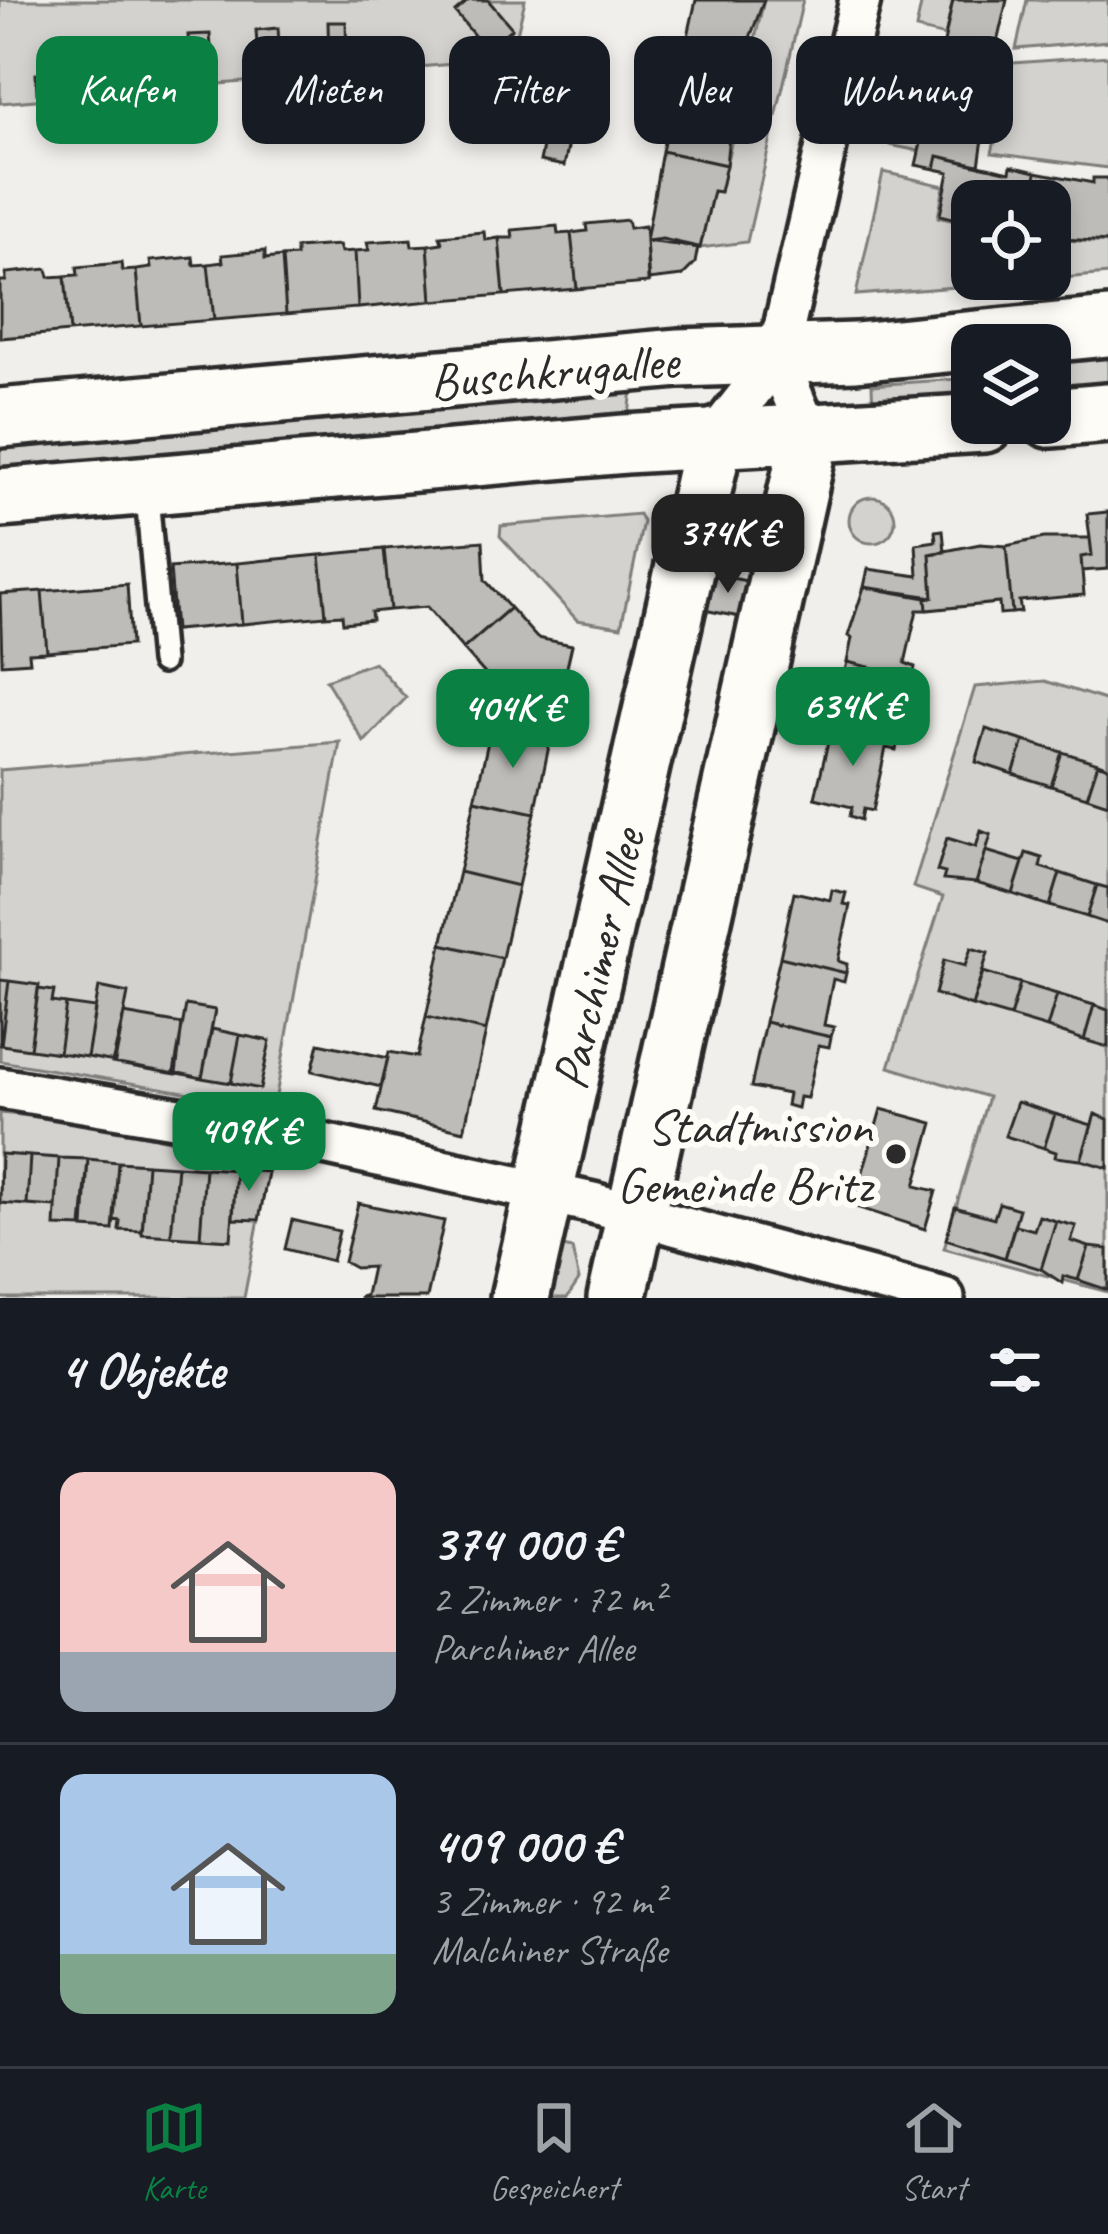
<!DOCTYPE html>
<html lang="de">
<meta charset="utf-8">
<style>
:root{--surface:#171b24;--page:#242831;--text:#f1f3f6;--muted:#9ea1a6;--line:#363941;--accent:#0b8043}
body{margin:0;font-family:Caveat,sans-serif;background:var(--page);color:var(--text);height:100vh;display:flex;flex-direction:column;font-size:45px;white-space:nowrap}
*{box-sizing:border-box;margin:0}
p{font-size:39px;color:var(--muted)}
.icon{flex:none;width:66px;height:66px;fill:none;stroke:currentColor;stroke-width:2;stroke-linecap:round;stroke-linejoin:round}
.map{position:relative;height:1298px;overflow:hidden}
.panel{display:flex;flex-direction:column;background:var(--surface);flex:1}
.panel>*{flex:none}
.guide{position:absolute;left:36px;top:36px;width:1038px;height:108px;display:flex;gap:24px}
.tools{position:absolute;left:951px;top:180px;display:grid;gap:24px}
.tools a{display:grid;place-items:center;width:120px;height:120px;border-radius:24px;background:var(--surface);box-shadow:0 6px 18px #0003;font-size:60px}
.price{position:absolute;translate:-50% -102px;padding:0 27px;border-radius:24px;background:var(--accent);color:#fff;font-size:39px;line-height:78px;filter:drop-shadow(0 3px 6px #0008)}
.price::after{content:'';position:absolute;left:50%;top:72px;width:36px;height:27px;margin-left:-18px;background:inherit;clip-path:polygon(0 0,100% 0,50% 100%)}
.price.current{background:#222;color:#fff}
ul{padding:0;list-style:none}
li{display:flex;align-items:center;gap:36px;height:300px;padding:0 60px}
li+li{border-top:3px solid var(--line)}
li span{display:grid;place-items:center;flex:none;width:336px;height:240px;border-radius:24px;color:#555}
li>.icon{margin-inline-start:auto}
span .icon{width:144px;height:144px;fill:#fffc;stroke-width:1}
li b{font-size:51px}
h2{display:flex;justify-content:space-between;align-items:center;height:144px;padding:0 60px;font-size:51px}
.tag{padding:0 42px;border-radius:24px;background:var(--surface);box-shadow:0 6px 18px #0003;font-size:42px;line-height:108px}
.tag.current{background:var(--accent);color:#fff}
.menu{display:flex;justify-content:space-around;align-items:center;height:168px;border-top:3px solid var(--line);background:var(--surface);font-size:33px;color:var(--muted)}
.menu a{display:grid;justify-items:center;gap:6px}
.menu .current{color:var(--accent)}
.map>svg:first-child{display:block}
.green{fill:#d3d2cf;stroke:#7f7e7d;stroke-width:3}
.building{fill:#bdbcb8;stroke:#2b2b2b;stroke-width:3}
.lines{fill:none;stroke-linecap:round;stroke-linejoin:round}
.lane-casing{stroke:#2b2b2b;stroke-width:30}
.street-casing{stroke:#2b2b2b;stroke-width:48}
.secondary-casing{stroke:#2b2b2b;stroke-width:66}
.lane{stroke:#fdfcf7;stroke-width:21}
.street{stroke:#fdfcf7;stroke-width:39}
.secondary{stroke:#fdfcf7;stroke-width:57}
.poi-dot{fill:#2b2b2b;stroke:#fdfcf7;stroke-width:4.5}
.labels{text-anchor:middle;stroke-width:12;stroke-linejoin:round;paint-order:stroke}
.street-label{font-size:51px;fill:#2b2b2b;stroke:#fdfcf7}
.poi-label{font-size:51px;fill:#2b2b2b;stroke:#fdfcf7;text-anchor:end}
</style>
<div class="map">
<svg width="1108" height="1298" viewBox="0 0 1108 1298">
<rect width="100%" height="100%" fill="#f0efeb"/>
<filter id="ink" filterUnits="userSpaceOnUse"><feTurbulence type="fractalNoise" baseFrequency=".00833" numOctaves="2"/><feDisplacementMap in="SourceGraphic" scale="24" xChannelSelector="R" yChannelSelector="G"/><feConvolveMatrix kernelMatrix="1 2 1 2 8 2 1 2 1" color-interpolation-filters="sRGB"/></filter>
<g filter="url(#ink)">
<path class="green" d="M 0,0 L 525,0 L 511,59 L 0,103 Z
M 764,0 L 803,0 L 747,242 L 700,248 L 713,191 L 720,191 Z
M 922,0 L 953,0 L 945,36 L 916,29 Z
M 1027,0 L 1108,0 L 1108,41 L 1016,49 Z
M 912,46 L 941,52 L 919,151 L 890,145 Z
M 1108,56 L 1108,168 L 992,153 L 1013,63 Z
M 883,172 L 944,186 L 938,217 L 972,225 L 967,286 L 856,295 Z
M 1050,239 L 1108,243 L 1108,274 L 1050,279 Z
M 1108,349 L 1108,390 L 1050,395 L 1050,367 Z
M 972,378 L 972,402 L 873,411 L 872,385 Z
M 632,389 L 629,416 L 0,484 L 0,443 Z
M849 520a23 23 0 1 1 46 0a23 23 0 1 1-46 0Z
M 639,514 L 643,522 L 621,627 L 577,620 L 500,536 L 501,526 Z
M 374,662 L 406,698 L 364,742 L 326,680 Z
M 1045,681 L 1108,701 L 1108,1292 L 944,1248 L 988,1097 L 889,1067 L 943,897 L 913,887 L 975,687 Z
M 340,742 L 274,1107 L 0,1061 L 0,770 Z
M 0,1113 L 77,1121 L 270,1161 L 244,1298 L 0,1298 Z
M 546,1243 L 572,1249 L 579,1280 L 567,1298 L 533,1298 Z"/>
<path class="building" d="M 469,0 L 488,0 L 512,28 L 486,50 L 455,12 Z
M 696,0 L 764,0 L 744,54 L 751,56 L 745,83 L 681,68 Z
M 953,0 L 1007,0 L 992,64 L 942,52 Z
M 328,22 L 346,22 L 347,58 L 329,59 Z
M 278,28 L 281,71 L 259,73 L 256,30 Z
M 210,34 L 213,72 L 190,73 L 188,35 Z
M 140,40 L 142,74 L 121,75 L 119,42 Z
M 69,46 L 73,87 L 53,88 L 50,47 Z
M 942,52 L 1002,66 L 995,93 L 990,91 L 979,166 L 938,156 L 935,169 L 916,165 Z
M 681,68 L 745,83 L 739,108 L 732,106 L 726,165 L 662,151 Z
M 52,72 L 54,91 L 37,93 L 36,74 Z
M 548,123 L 572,129 L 564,166 L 540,161 Z
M 662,151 L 726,165 L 720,192 L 713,191 L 700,248 L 646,241 Z
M 938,156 L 1010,172 L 1011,166 L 1036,172 L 1032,201 L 972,201 L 972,223 L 940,215 L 949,172 L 935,169 Z
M 1036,172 L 1093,183 L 1093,178 L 1108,178 L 1108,242 L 1050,238 L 1050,201 L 1032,201 Z
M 627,220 L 629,228 L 645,226 L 649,283 L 577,289 L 571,233 L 587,231 L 586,224 Z
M 557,226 L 558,234 L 571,233 L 577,289 L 504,295 L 499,238 L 513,238 L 512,230 Z
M 484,232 L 485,240 L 499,238 L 504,295 L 432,301 L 428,245 L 442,243 L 440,236 Z
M 411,239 L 412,246 L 428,245 L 432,301 L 358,308 L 355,251 L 369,250 L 367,242 Z
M 662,239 L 698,247 L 695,263 L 682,276 L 648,280 L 646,241 Z
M 339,245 L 341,252 L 355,251 L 358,308 L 286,314 L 282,257 L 296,256 L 296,248 Z
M 265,251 L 265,259 L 282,257 L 286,314 L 214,320 L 208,264 L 223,262 L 222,255 Z
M 193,257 L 194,265 L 208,264 L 214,320 L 141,326 L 136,270 L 151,268 L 150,261 Z
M 121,263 L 122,271 L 136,270 L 141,326 L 70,332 L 65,276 L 78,275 L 77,267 Z
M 47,269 L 49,277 L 65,276 L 70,332 L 0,338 L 0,281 L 6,281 L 6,273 Z
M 1108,512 L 1108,569 L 1082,571 L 1081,557 L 1092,555 L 1087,514 Z
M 943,530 L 945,552 L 930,554 L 933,597 L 864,587 L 868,569 L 918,576 L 916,544 L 936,541 L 935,531 Z
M 1044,538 L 1090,538 L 1092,555 L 1081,557 L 1084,595 L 1019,601 L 1021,612 L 1012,613 L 1006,546 Z
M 483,541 L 485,580 L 510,608 L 463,649 L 427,607 L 390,610 L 384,549 Z
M 980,544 L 1006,546 L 1012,613 L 1000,614 L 999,603 L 927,610 L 926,598 L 933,597 L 930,554 Z
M 384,549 L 390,610 L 371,612 L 372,620 L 343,623 L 342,615 L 326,616 L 320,555 Z
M 320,555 L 326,616 L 242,624 L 237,563 Z
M 237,563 L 242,624 L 175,630 L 170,568 Z
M 706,573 L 757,583 L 750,619 L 699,609 Z
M 127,584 L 131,645 L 47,652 L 42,591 Z
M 864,587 L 926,598 L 927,610 L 917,610 L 905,663 L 915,667 L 913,677 L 847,662 L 852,638 L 848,636 Z
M 42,591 L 47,652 L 29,653 L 30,662 L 2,664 L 0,594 Z
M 510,608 L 537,638 L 572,645 L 550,741 L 491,728 L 500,691 L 463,649 Z
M 847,662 L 913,677 L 911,687 L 900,685 L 891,725 L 901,729 L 898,740 L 832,725 L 837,685 L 841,687 Z
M 832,725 L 898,740 L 896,750 L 886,748 L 872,811 L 863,809 L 861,820 L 850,816 L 852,807 L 815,798 Z
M 491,728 L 550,741 L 535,813 L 475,800 Z
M 986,729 L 1024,741 L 1013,774 L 976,762 Z
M 1024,741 L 1062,752 L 1051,786 L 1013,774 Z
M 1062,752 L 1098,763 L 1087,797 L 1051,786 Z
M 1098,763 L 1108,767 L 1108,804 L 1087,797 Z
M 475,800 L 535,813 L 518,886 L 459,872 Z
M 981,831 L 991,835 L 976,883 L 943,880 L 945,873 L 937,871 L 947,838 L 976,847 Z
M 986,851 L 1023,862 L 1013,894 L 976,883 Z
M 1026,853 L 1042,858 L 1040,867 L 1060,873 L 1050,906 L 1013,894 Z
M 459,872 L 518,886 L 502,958 L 442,944 Z
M 1060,873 L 1097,885 L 1087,917 L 1050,906 Z
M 1097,885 L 1108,888 L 1108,924 L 1087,917 Z
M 832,890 L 846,893 L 843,904 L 850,905 L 838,961 L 847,964 L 846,973 L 780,957 L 794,892 L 830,900 Z
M 442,944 L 502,958 L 486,1031 L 426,1017 Z
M 971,948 L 988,953 L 972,1006 L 935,994 L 944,960 L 965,966 Z
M 780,957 L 846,973 L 844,982 L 833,979 L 824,1025 L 834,1027 L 831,1037 L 765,1022 Z
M 983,972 L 1020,983 L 1010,1017 L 972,1006 Z
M 0,980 L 9,981 L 1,1045 L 0,1045 Z
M 9,981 L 39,985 L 30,1049 L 1,1045 Z
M 1020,983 L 1057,994 L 1047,1028 L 1010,1017 Z
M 99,987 L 128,993 L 115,1062 L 87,1057 Z
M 38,989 L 54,991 L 52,1002 L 66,1004 L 59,1053 L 30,1049 Z
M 1057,994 L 1094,1005 L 1084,1040 L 1047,1028 Z
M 66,1004 L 95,1008 L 87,1057 L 59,1053 Z
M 186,1005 L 215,1010 L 202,1078 L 174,1072 Z
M 1094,1005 L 1108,1010 L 1108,1047 L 1084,1040 Z
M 124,1014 L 182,1024 L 176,1074 L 112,1063 Z
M 426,1017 L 486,1031 L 464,1131 L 376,1111 L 389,1052 L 417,1057 Z
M 765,1022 L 831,1037 L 829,1047 L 819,1045 L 807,1098 L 799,1097 L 797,1108 L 786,1105 L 788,1094 L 751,1087 Z
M 212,1029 L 240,1035 L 231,1083 L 202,1078 Z
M 240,1035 L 270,1041 L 260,1089 L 231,1083 Z
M 319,1043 L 388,1058 L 381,1087 L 312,1071 Z
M 1017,1102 L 1055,1114 L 1044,1148 L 1005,1136 Z
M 881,1109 L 933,1123 L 915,1186 L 936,1191 L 925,1229 L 853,1206 Z
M 1055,1114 L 1092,1125 L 1081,1160 L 1055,1157 L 1056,1152 L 1044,1148 Z
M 1095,1114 L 1108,1119 L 1108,1168 L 1081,1160 Z
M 1,1154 L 30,1156 L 27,1205 L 0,1203 Z
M 30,1156 L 59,1158 L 56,1207 L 27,1205 Z
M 59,1158 L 88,1159 L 82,1227 L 55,1226 Z
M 88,1159 L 118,1162 L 113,1230 L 84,1228 Z
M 118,1162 L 147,1164 L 142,1231 L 119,1230 L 120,1221 L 114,1220 Z
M 147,1164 L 177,1166 L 171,1236 L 142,1234 Z
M 177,1166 L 205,1168 L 200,1238 L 171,1236 Z
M 205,1168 L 236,1170 L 231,1240 L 200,1238 Z
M 236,1170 L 268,1172 L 259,1220 L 233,1219 Z
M 358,1203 L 444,1221 L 427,1298 L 359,1298 L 366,1295 L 372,1267 L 355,1268 L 344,1262 Z
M 999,1203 L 1019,1209 L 1005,1258 L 946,1239 L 955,1207 L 994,1218 Z
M 1039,1216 L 1056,1221 L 1041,1269 L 1005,1258 L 1015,1225 L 1034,1230 Z
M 292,1220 L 339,1231 L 332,1261 L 285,1249 Z
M 1056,1221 L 1076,1226 L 1071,1241 L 1089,1247 L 1078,1280 L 1063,1276 L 1062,1283 L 1041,1269 Z
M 1089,1247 L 1108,1249 L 1108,1290 L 1078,1280 Z"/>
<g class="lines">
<defs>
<path id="lane" d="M 146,485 L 162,662"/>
<path id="street" d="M 777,358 L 810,437
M 714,438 L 777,358 L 860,0
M 0,1088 L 287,1136 L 593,1203 L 944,1298"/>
<path id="secondary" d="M 0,418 L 679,358 L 856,352 L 1108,327
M 1050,418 L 1108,413
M 0,498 L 625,444 L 984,423
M 520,1298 L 714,438
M 617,1298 L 810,437"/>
</defs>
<use href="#lane" class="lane-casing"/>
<use href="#street" class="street-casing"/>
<use href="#secondary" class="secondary-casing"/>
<use href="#lane" class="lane"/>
<use href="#street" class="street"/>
<use href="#secondary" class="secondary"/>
</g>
</g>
<circle class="poi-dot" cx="896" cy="1154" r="12"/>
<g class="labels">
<g class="street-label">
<text transform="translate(554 370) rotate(-5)" y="18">Buschkrugallee</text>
<text transform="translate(597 959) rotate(-77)" y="18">Parchimer Allee</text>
</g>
<g class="poi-label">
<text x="872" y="1143">Stadtmission<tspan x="872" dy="59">Gemeinde Britz</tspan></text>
</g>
</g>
</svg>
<div class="tools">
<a><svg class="icon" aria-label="locate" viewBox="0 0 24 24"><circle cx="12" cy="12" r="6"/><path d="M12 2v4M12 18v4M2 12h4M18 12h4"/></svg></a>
<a><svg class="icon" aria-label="layers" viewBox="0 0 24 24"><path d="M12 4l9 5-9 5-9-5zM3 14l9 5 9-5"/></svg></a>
</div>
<b class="price current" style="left:728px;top:596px">374K €</b>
<b class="price" style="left:853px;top:769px">634K €</b>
<b class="price" style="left:513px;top:771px">404K €</b>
<b class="price" style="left:249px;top:1194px">409K €</b>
<div class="guide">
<a class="tag current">Kaufen</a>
<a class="tag">Mieten</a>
<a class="tag">Filter</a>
<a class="tag">Neu</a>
<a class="tag">Wohnung</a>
</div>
</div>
<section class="panel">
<h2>4 Objekte<svg class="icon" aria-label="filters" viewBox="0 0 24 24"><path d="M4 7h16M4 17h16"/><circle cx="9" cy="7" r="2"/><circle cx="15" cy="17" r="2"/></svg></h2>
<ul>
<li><span style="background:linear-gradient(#f6c9c9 75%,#9aa5b1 0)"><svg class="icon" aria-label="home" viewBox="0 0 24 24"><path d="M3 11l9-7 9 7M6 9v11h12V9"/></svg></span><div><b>374 000 €</b><p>2 Zimmer · 72 m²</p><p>Parchimer Allee</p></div></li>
<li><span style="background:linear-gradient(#a9c7e8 75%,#7fa58c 0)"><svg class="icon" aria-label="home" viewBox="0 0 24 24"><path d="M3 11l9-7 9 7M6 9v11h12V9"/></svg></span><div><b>409 000 €</b><p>3 Zimmer · 92 m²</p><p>Malchiner Straße</p></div></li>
</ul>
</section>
<nav class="menu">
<a class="current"><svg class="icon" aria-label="map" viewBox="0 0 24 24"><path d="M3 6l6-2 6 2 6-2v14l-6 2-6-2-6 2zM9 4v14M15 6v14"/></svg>Karte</a>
<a><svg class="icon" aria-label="saved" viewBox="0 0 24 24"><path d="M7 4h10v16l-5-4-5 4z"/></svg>Gespeichert</a>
<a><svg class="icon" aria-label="home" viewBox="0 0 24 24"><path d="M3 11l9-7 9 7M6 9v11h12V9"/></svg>Start</a>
</nav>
